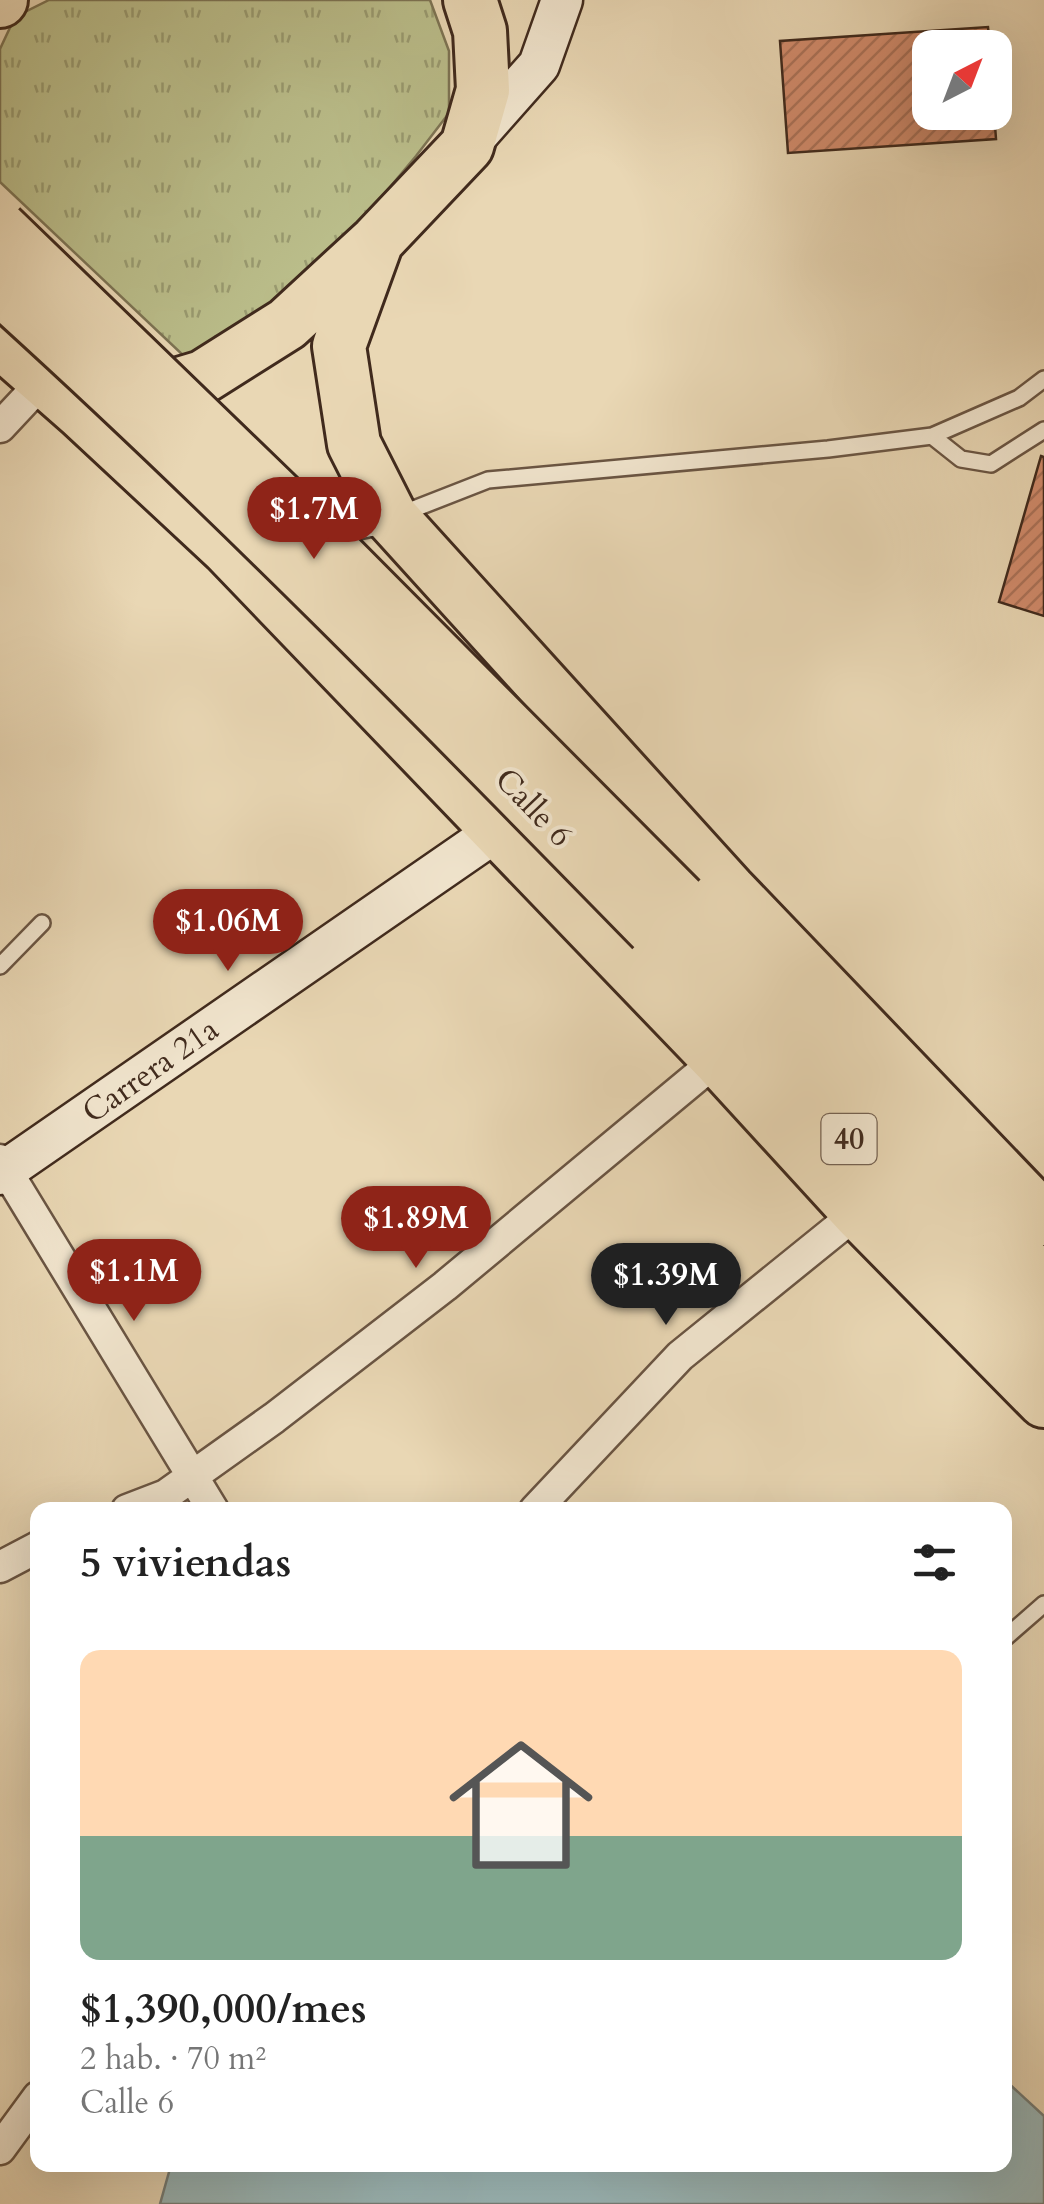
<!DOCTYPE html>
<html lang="es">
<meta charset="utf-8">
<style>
:root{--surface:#fff;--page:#f2f2f2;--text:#222;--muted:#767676;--line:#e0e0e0;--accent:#8f2418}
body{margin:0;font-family:Cardo,serif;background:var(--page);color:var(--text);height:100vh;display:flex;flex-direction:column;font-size:38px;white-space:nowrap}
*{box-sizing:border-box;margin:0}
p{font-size:32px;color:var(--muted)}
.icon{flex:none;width:55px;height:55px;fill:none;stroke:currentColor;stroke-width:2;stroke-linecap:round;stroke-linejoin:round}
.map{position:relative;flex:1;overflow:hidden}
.details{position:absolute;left:30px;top:1502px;width:982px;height:670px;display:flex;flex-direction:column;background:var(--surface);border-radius:20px;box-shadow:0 10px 40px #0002}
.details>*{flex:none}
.needle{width:65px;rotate:42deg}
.fabs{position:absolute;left:912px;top:30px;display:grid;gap:20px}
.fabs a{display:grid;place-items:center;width:100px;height:100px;border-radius:20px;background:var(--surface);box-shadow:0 10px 40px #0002;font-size:50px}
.price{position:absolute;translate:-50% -85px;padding:0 22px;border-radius:35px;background:var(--accent);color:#fff;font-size:32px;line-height:65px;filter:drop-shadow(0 2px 5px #0008)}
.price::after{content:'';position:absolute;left:50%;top:60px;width:30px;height:22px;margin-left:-15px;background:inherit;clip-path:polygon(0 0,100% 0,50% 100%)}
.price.active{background:#222;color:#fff}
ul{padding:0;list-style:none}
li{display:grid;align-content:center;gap:20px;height:530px;padding:0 50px}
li+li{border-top:2px solid var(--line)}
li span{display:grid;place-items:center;height:310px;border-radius:20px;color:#555}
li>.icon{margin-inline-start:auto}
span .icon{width:180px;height:180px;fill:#fffc;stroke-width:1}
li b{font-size:42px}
h2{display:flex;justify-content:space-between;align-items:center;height:120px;padding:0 50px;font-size:42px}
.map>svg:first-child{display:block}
.grass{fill:url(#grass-tufts);stroke:#7d7454;stroke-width:2.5}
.water{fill:#9bb7b7;stroke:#777f79;stroke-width:2.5}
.building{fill:url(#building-hatch);stroke:#402a1d;stroke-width:2.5}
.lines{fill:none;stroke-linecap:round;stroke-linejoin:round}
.lane-casing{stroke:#6a5543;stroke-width:20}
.street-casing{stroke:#6a5543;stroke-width:35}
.secondary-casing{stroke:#402a1d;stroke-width:45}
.highway-casing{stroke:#402a1d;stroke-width:58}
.lane{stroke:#f1e5ce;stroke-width:15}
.street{stroke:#f1e5ce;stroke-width:30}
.secondary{stroke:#f1e5ce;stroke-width:40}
.highway{stroke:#e9d7b4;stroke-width:52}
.highway-bridge-casing{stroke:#402a1d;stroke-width:58;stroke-linecap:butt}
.highway-bridge{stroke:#e9d7b4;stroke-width:52}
.labels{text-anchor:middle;stroke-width:8;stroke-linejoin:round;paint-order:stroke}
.shield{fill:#f1e5ce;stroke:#756252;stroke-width:2.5}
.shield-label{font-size:30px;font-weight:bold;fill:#402a1d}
.street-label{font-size:32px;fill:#402a1d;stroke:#f1e5ce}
</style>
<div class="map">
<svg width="1044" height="2204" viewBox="0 0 1044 2204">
<defs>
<pattern id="grass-tufts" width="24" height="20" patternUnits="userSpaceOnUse" patternTransform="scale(2.5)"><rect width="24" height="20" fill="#babd8a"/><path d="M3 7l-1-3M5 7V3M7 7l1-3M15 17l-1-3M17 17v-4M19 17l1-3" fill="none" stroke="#999a70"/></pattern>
<pattern id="building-hatch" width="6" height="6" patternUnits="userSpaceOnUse" patternTransform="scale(2.5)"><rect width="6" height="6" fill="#d18b6c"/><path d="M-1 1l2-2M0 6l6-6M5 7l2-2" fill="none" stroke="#ab7258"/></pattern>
</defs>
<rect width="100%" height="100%" fill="#e9d7b4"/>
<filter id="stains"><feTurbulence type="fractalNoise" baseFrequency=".002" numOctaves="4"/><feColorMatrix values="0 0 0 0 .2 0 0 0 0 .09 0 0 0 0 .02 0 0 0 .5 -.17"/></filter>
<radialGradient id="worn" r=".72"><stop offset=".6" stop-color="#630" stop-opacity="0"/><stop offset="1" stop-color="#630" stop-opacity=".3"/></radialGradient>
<path class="grass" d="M 49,0 L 430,0 L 449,51 L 449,113 L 416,156 L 334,254 L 265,321 L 186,358 L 0,182 L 0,49 L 15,17 Z"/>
<path class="water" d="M 1005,2080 L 1044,2116 L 1044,2204 L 160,2204 L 171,2165 L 1005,2165 Z"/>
<path class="building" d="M 988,27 L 990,48 L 930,48 L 930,112 L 994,112 L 996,139 L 788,153 L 780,41 Z
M 1041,456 L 1044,457 L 1044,616 L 999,602 Z"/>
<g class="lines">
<defs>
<path id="lane" d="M 932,436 L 961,459 L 991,464 L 1044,430
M 401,514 L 488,480 L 828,449 L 932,436 L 1019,398 L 1044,379
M 0,966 L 42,923
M 1005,1638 L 1044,1604"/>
<path id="street" d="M 0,427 L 43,381
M 308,533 L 391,517
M 0,1160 L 213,1510
M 127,1510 L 166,1495 L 274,1418 L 445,1286 L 718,1059
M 535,1510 L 680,1356 L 858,1212
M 0,1567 L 38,1547
M 0,2149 L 38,2097"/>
<path id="secondary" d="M 470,143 L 539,65 L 562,0
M 0,1174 L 498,830"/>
<path id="highway" d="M 0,1 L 1,0
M 377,241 L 339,346 L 354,444 L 391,517 L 729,890 L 1044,1219
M 0,341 L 82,413 L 227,548 L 718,1059 L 858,1212 L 1044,1401
M 126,400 L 203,377 L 287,324 L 377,241 L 467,146 L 483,90 L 480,31 L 470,0
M 680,900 L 1044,1284
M 653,929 L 1044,1348"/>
</defs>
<use href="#lane" class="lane-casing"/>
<use href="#street" class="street-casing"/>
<use href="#secondary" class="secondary-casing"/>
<use href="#highway" class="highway-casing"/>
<use href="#lane" class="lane"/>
<use href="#street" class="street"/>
<use href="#secondary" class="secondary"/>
<use href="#highway" class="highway"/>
<defs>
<path id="highway-bridge" d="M 0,228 L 303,521 L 680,900
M 0,288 C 227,493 440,711 653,929"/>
</defs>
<use href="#highway-bridge" class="highway-bridge-casing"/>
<use href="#highway-bridge" class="highway-bridge"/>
</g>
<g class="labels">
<rect class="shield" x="821.5" y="1114" width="55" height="50" rx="8"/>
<g class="shield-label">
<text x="849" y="1149">40</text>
</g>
<g class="street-label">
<text transform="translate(534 807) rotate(46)" y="11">Calle 6</text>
<text transform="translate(150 1070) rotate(-35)" y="11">Carrera 21a</text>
</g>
</g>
<rect width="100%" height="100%" filter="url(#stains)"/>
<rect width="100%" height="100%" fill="url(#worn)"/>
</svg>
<div class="fabs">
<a><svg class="needle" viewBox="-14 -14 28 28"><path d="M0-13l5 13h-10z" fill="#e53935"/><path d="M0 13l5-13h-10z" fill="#767676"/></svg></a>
</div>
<b class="price" style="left:314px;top:562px">$1.7M</b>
<b class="price" style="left:228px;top:974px">$1.06M</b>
<b class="price" style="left:416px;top:1271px">$1.89M</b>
<b class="price" style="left:134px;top:1324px">$1.1M</b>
<b class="price active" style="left:666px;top:1328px">$1.39M</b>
<section class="details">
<h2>5 viviendas<svg class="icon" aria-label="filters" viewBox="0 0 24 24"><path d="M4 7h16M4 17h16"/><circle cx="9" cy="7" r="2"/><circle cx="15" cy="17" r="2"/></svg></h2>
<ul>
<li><span style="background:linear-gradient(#ffd9b3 60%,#7fa58c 0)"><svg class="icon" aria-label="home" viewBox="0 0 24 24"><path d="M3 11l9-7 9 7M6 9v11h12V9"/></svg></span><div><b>$1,390,000/mes</b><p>2 hab. · 70 m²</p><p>Calle 6</p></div></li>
</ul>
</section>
</div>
